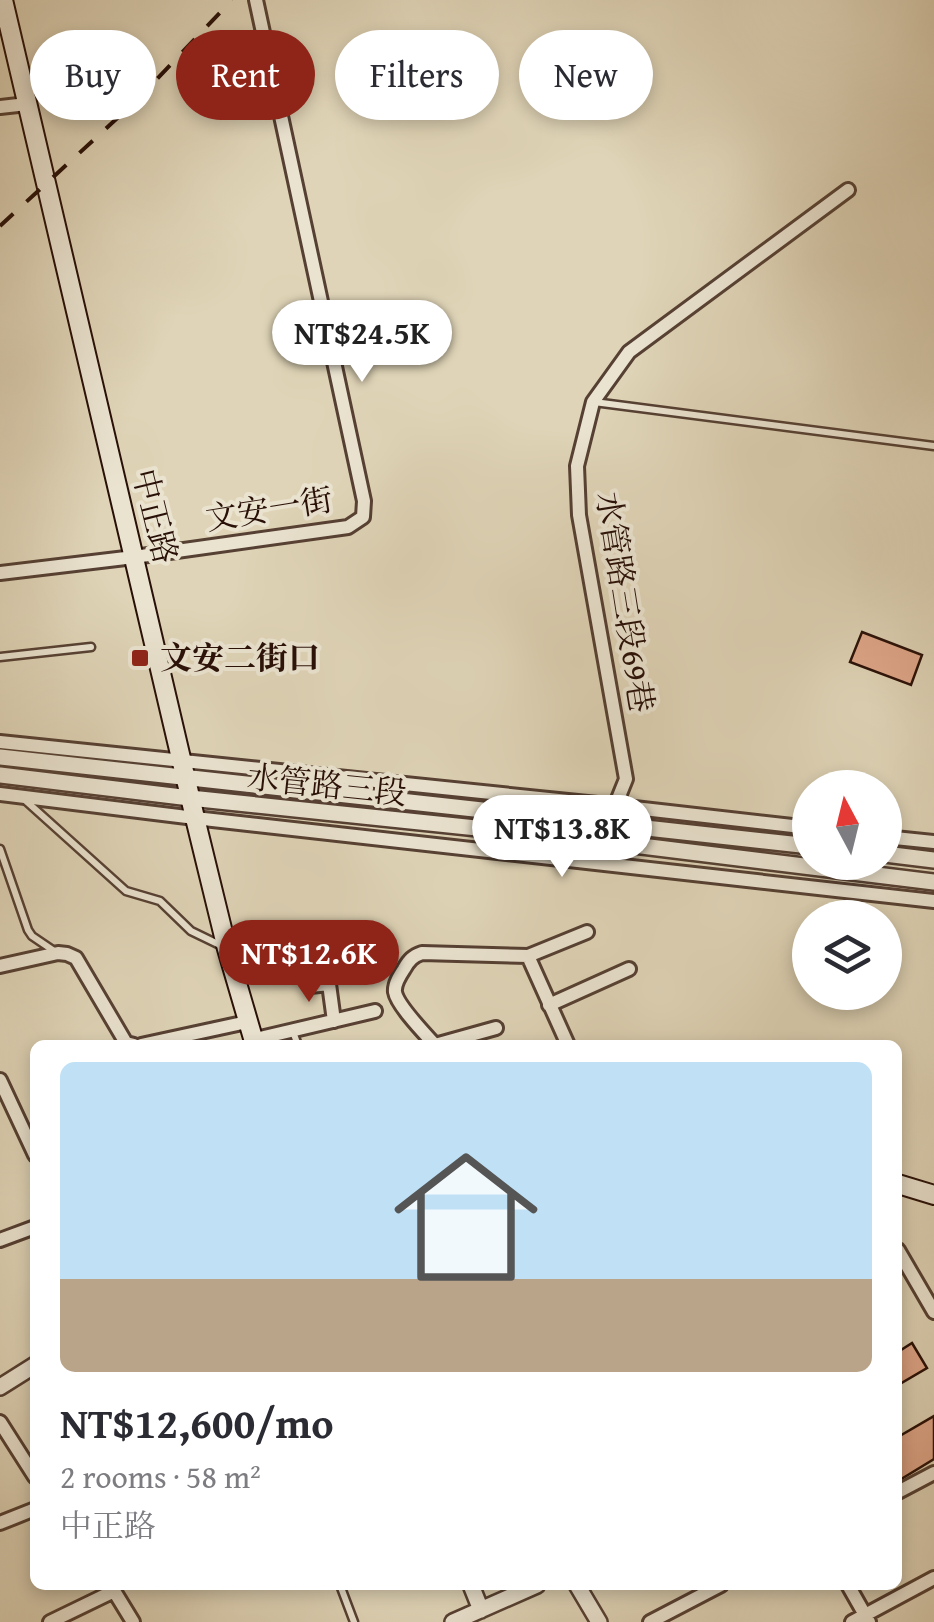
<!DOCTYPE html>
<meta charset="utf-8">
<style>
:root{--surface:#fff;--page:#f2f2f3;--text:#2b2b33;--muted:#7c7c81;--line:#e1e1e2;--accent:#8f2418}
body{margin:0;font-family:"Gentium Book Plus","Noto Serif TC",serif;background:var(--page);color:var(--text);height:100vh;display:flex;flex-direction:column;font-size:38px;white-space:nowrap}
*{box-sizing:border-box;margin:0}
p{font-size:32px;color:var(--muted)}
.icon{flex:none;width:55px;height:55px;fill:none;stroke:currentColor;stroke-width:2;stroke-linecap:round;stroke-linejoin:round}
.map{position:relative;flex:1;overflow:hidden}
.drawer{position:absolute;left:30px;top:1040px;width:872px;height:550px;display:flex;flex-direction:column;background:var(--surface);border-radius:15px;box-shadow:0 5px 15px #0003}
.drawer>*{flex:none}
.top-card{position:absolute;left:30px;top:30px;width:875px;height:90px;display:flex;gap:20px}
.needle{width:65px;rotate:353deg}
.controls{position:absolute;left:792px;top:770px;display:grid;gap:20px}
.controls a{display:grid;place-items:center;width:110px;height:110px;border-radius:50%;background:var(--surface);box-shadow:0 5px 15px #0003;font-size:50px}
.price{position:absolute;translate:-50% -85px;padding:0 22px;border-radius:35px;background:#fff;color:#222;font-size:32px;line-height:65px;filter:drop-shadow(0 2px 5px #0008)}
.price::after{content:'';position:absolute;left:50%;top:60px;width:30px;height:22px;margin-left:-15px;background:inherit;clip-path:polygon(0 0,100% 0,50% 100%)}
.price.on{background:var(--accent);color:#fff}
ul{padding:0;list-style:none}
li{display:grid;align-content:center;gap:20px;height:530px;padding:0 30px}
li+li{border-top:2px solid var(--line)}
li span{display:grid;place-items:center;height:310px;border-radius:15px;color:#555}
li>.icon{margin-inline-start:auto}
span .icon{width:180px;height:180px;fill:#fffc;stroke-width:1}
li b{font-size:42px}
.pill{padding:0 35px;border-radius:45px;background:var(--surface);box-shadow:0 5px 15px #0003;font-size:35px;line-height:90px}
.pill.on{background:var(--accent);color:#fff}
.map>svg:first-child{display:block}
.building{fill:#e0a78a;stroke:#280f07;stroke-width:2.5}
.lines{fill:none;stroke-linecap:round;stroke-linejoin:round}
.service-casing{stroke:#564033;stroke-width:11}
.minor-casing{stroke:#564033;stroke-width:18}
.tertiary-casing{stroke:#564033;stroke-width:20}
.secondary-casing{stroke:#280f07;stroke-width:22}
.service{stroke:#eae3d0;stroke-width:6}
.minor{stroke:#eae3d0;stroke-width:12}
.tertiary{stroke:#eae3d0;stroke-width:15}
.secondary{stroke:#eae3d0;stroke-width:18}
.rail{stroke:#280f07;stroke-width:4;stroke-dasharray:18 18;stroke-linecap:butt}
.poi-dot{fill:#8f2418;stroke:#eae3d0;stroke-width:4}
.labels{text-anchor:middle;stroke-width:8;stroke-linejoin:round;paint-order:stroke}
.street-label{font-size:32px;fill:#280f07;stroke:#eae3d0}
.poi-label{font-size:32px;font-weight:bold;fill:#280f07;stroke:#eae3d0;text-anchor:start}
</style>
<div class="map">
<svg width="934" height="1622" viewBox="0 0 934 1622">
<rect width="100%" height="100%" fill="#dfd4b7"/>
<filter id="stains"><feTurbulence type="fractalNoise" baseFrequency=".002" numOctaves="4"/><feColorMatrix values="0 0 0 0 .2 0 0 0 0 .09 0 0 0 0 .02 0 0 0 .5 -.17"/></filter>
<radialGradient id="worn" r=".72"><stop offset=".6" stop-color="#630" stop-opacity="0"/><stop offset="1" stop-color="#630" stop-opacity=".3"/></radialGradient>
<path class="building" d="M 862,632 L 922,655 L 911,685 L 850,662 Z
M 364,948 L 371,967 L 342,977 L 335,959 Z
M 912,1343 L 927,1368 L 898,1385 L 898,1352 Z
M 934,1416 L 934,1459 L 898,1481 L 898,1437 Z"/>
<g class="lines">
<defs>
<path id="service" d="M 594,402 L 934,446
M 0,657 L 91,647
M 26,801 L 126,891 L 160,901 L 191,931 L 222,946
M 0,849 L 28,930 L 32,936 L 57,953
M 293,1032 L 298,1045
M 340,1585 L 354,1622"/>
<path id="minor" d="M 0,107 L 27,104
M 0,573 L 134,557 L 348,527 L 363,517 L 364,501 L 256,0
M 0,742 L 617,806 L 810,828
M 0,794 L 195,818 L 934,901
M 885,837 L 934,842
M 601,841 L 626,779 L 579,515 L 577,466 L 593,402 L 629,352 L 848,190
M 297,951 L 310,986 L 329,984 L 334,1021
M 528,956 L 587,932
M 0,966 L 58,953 L 67,954 L 76,958 L 126,1043 L 134,1045
M 549,1005 L 629,969
M 252,1040 L 375,1011
M 141,1045 L 247,1022
M 435,1045 C 425,1034 397,1005 395,992 C 394,984 400,975 404,969 C 409,960 413,956 422,953 L 528,956 L 568,1045
M 435,1045 L 496,1028
M 0,1080 L 35,1155
M 0,1240 L 35,1227
M 898,1250 L 934,1312
M 0,1422 L 35,1477
M 898,1492 L 934,1473
M 0,1523 L 35,1509
M 848,1585 L 869,1622
M 111,1586 L 133,1622
M 50,1622 L 114,1591
M 650,1622 L 721,1585
M 852,1622 L 934,1578"/>
<path id="tertiary" d="M 0,757 L 810,846
M 0,775 L 190,798 L 601,841 L 934,882
M 885,854 L 934,860
M 0,1387 L 35,1365
M 471,1585 L 481,1610
M 577,1585 L 599,1622
M 453,1622 L 537,1585"/>
<path id="secondary" d="M 3,0 L 195,818 L 227,949 L 255,1045
M 898,1184 L 934,1195"/>
</defs>
<use href="#service" class="service-casing"/>
<use href="#minor" class="minor-casing"/>
<use href="#tertiary" class="tertiary-casing"/>
<use href="#secondary" class="secondary-casing"/>
<use href="#service" class="service"/>
<use href="#minor" class="minor"/>
<use href="#tertiary" class="tertiary"/>
<use href="#secondary" class="secondary"/>
<path class="rail" d="M 0,226 L 137,100 L 232,0"/>
</g>
<rect class="poi-dot" x="130" y="648" width="20" height="20" rx="5"/>
<g class="labels">
<g class="street-label">
<text transform="translate(269 509) rotate(-9)" y="11">文安一街</text>
<text transform="translate(155 516) rotate(76)" y="11">中正路</text>
<text transform="translate(625 602) rotate(81)" y="11">水管路三段69巷</text>
<text transform="translate(327 785) rotate(6)" y="11">水管路三段</text>
</g>
<g class="poi-label">
<text x="160" y="669">文安二街口</text>
</g>
</g>
<rect width="100%" height="100%" filter="url(#stains)"/>
<rect width="100%" height="100%" fill="url(#worn)"/>
</svg>
<div class="controls">
<a><svg class="needle" viewBox="-14 -14 28 28"><path d="M0-13l5 13h-10z" fill="#e53935"/><path d="M0 13l5-13h-10z" fill="#7c7c81"/></svg></a>
<a><svg class="icon" aria-label="layers" viewBox="0 0 24 24"><path d="M12 4l9 5-9 5-9-5zM3 14l9 5 9-5"/></svg></a>
</div>
<b class="price" style="left:362px;top:385px">NT$24.5K</b>
<b class="price" style="left:562px;top:880px">NT$13.8K</b>
<b class="price on" style="left:309px;top:1005px">NT$12.6K</b>
<div class="top-card">
<a class="pill">Buy</a>
<a class="pill on">Rent</a>
<a class="pill">Filters</a>
<a class="pill">New</a>
</div>
<section class="drawer">
<ul>
<li><span style="background:linear-gradient(#bfe0f5 70%,#b9a48a 0)"><svg class="icon" aria-label="home" viewBox="0 0 24 24"><path d="M3 11l9-7 9 7M6 9v11h12V9"/></svg></span><div><b>NT$12,600/mo</b><p>2 rooms · 58 m²</p><p>中正路</p></div></li>
</ul>
</section>
</div>
